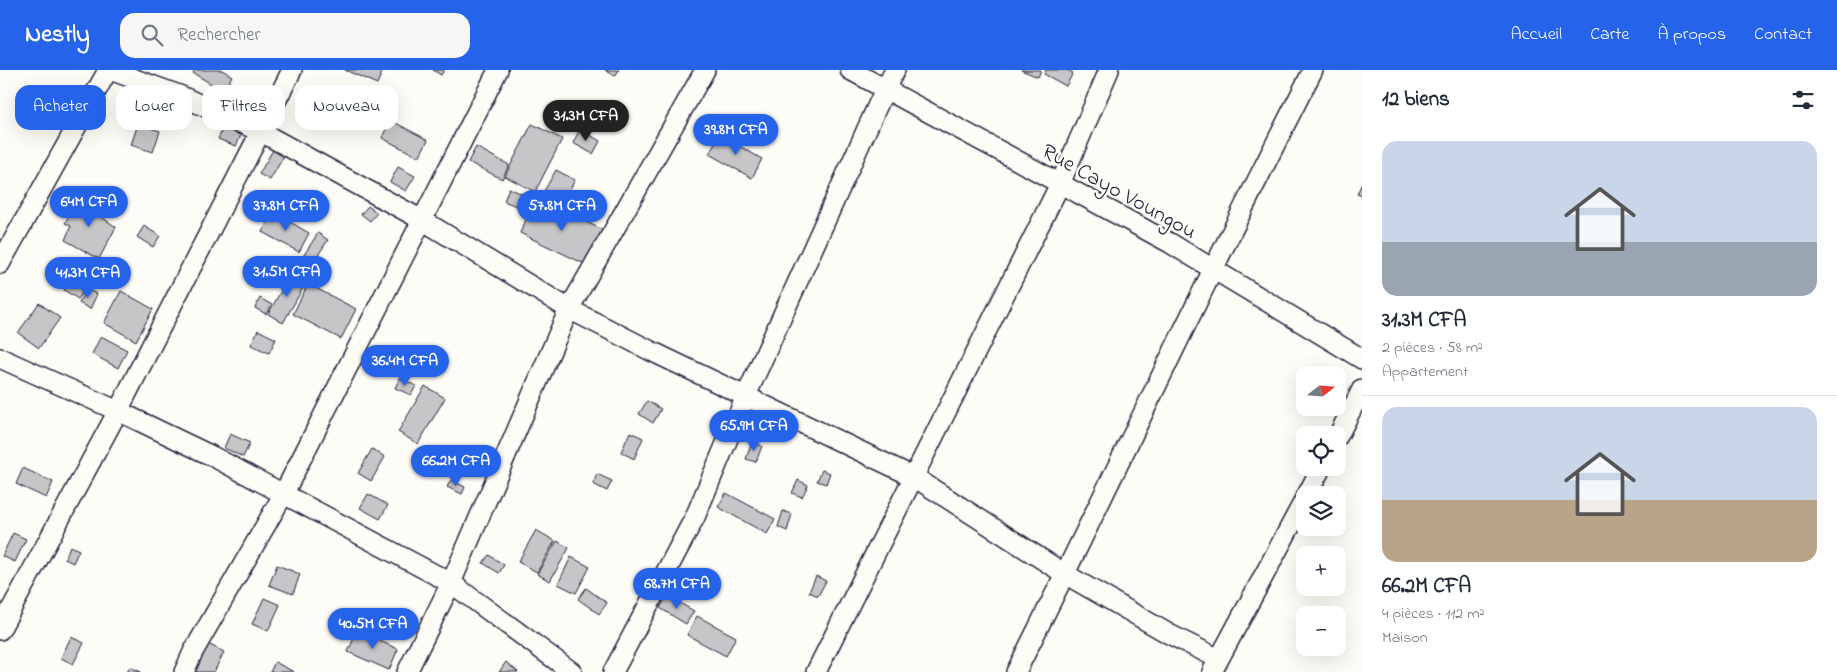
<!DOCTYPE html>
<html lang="fr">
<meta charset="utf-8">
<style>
:root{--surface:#fff;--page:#f6f6f7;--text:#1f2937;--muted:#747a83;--line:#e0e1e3;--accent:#2563eb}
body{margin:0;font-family:"Indie Flower",sans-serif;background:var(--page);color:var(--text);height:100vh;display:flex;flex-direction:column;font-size:19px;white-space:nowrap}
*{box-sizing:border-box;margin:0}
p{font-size:16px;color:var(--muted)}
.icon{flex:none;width:28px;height:28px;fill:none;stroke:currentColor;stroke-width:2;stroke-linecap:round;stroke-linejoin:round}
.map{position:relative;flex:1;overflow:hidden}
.panel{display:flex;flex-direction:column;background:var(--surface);width:475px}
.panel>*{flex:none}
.hud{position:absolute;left:15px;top:15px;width:475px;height:45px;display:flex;gap:10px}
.needle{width:32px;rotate:73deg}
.fabs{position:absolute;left:1296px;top:296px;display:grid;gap:10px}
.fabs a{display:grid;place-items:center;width:50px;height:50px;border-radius:10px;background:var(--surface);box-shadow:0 5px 20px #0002;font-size:25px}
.price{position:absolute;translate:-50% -42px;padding:0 11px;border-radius:18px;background:var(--accent);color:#fff;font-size:16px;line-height:32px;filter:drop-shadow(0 1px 2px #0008)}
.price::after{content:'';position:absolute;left:50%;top:30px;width:15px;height:11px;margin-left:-8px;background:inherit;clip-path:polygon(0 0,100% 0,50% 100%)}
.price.active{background:#222;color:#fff}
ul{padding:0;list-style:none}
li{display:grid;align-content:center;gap:10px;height:265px;padding:0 20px}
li+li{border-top:1px solid var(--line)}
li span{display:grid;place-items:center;height:155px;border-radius:15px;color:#555}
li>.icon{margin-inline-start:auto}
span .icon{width:90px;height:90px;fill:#fffc;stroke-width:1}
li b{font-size:21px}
h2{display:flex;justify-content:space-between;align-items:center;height:60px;padding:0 20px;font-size:21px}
.tag{padding:0 18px;border-radius:15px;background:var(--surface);box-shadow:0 5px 20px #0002;font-size:18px;line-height:45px}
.tag.active{background:var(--accent);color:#fff}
header{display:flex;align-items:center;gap:30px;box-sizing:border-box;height:70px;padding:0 25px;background:var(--accent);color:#fff}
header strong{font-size:24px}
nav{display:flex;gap:28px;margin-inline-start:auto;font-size:18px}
.search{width:350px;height:45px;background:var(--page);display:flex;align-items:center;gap:12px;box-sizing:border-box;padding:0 18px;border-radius:15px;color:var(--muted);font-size:19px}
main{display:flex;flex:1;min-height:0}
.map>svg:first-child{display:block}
.building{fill:#c6c6c8;stroke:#22223b}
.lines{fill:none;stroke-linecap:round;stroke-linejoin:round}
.minor-casing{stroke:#22223b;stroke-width:22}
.minor{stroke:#fdfcf7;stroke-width:19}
.labels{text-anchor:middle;stroke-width:5;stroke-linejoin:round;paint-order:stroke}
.street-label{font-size:22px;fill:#22223b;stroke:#fdfcf7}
</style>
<header>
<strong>Nestly</strong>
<div class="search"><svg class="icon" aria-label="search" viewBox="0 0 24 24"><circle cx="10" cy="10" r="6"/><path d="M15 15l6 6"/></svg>Rechercher</div>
<nav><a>Accueil</a><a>Carte</a><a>À propos</a><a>Contact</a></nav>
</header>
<main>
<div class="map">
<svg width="1362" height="602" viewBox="0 0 1362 602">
<rect width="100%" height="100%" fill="#fdfcf7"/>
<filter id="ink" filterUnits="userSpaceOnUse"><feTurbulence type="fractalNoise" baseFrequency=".02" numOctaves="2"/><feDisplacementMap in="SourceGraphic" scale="10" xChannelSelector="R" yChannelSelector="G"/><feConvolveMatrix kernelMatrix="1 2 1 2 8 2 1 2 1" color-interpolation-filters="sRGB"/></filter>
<g filter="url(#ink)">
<path class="building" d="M 195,0 L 222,0 L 232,6 L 223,21 L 193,3 Z
M 345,0 L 383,0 L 377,14 Z
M 433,0 L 444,0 L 441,5 Z
M 605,0 L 619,0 L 615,6 Z
M 1021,0 L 1041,0 L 1038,7 Z
M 1046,0 L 1067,0 L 1073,3 L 1066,16 L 1044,4 Z
M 58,18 L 76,27 L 73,34 L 55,25 Z
M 252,22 L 260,28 L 254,37 L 246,31 Z
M 347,23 L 370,37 L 363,48 L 340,34 Z
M 42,25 L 52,30 L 48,42 L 37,37 Z
M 390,50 L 428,70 L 419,87 L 382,68 Z
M 554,50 L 564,53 L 562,59 L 552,56 Z
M 138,54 L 160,61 L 153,82 L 131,75 Z
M 532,54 L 562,69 L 535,122 L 505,106 Z
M 223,58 L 241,65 L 236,76 L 218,69 Z
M 580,59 L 600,71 L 593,84 L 573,73 Z
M 720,65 L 762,89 L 752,108 L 709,84 Z
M 476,77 L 509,95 L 502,109 L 468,92 Z
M 273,80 L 284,86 L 270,110 L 259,104 Z
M 398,97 L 415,106 L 406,121 L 390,112 Z
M 556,100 L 575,110 L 562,134 L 543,123 Z
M 1362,113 L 1362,126 L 1357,124 Z
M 509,118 L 531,128 L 526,140 L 504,131 Z
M 79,127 L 106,141 L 103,148 L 116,157 L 99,189 L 65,170 L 71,156 L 65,153 Z
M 536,128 L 605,161 L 589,196 L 520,163 Z
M 368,136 L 377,143 L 370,151 L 361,144 Z
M 273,142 L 309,163 L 299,182 L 262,162 Z
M 144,156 L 160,166 L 153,177 L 137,167 Z
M 318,163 L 328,170 L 312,194 L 302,188 Z
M 301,191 L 310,197 L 304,207 L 295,201 Z
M 292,202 L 307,211 L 283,253 L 268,244 Z
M 70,211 L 84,220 L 78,229 L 64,220 Z
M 308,214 L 356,239 L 341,269 L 293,244 Z
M 86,219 L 97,224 L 90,239 L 79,233 Z
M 121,221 L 153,239 L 136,271 L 104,253 Z
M 260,228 L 272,235 L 266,244 L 255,238 Z
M 39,233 L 60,248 L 39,278 L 18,263 Z
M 258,260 L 276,269 L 269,283 L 251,275 Z
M 101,266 L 127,280 L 118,298 L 92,284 Z
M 400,308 L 416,316 L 411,325 L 395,318 Z
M 425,316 L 445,328 L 418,374 L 398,362 Z
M 647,331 L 661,339 L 653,353 L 639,344 Z
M 630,362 L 643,368 L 634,389 L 621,382 Z
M 230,364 L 250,373 L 243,387 L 224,378 Z
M 752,372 L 762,376 L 756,392 L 746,389 Z
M 372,379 L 385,387 L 371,411 L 358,403 Z
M 23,398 L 53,412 L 46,428 L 16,414 Z
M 822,400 L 830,403 L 826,414 L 817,411 Z
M 597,404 L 612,411 L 607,421 L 593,414 Z
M 451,410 L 465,417 L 462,424 L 447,417 Z
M 798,410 L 808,415 L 802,427 L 792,423 Z
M 726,423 L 775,449 L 767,464 L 718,437 Z
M 368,424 L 388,435 L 380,449 L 360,438 Z
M 783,441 L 792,444 L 787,461 L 778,457 Z
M 536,460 L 555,471 L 537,502 L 518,492 Z
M 13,463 L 26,469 L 15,492 L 2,486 Z
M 557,471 L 569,478 L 550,511 L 537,504 Z
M 70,476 L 79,480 L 73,493 L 65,489 Z
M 489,485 L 504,495 L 499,503 L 483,493 Z
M 571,487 L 590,497 L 576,523 L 558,514 Z
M 277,495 L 300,504 L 293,524 L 269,515 Z
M 816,506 L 826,511 L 818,526 L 809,522 Z
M 586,518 L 607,533 L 599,544 L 578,529 Z
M 667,526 L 694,541 L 686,554 L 660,538 Z
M 264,528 L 280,535 L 268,561 L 252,554 Z
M 697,546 L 736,567 L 726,586 L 687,565 Z
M 357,561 L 398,579 L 389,600 L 348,582 Z
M 71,567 L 84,573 L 73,594 L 61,588 Z
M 208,574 L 224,582 L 214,602 L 194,602 Z
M 275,592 L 294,602 L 270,602 Z
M 506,592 L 518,602 L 499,602 Z
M 130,597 L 141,602 L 127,602 Z"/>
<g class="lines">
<defs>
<path id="minor" d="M 110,0 L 179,25 L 261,62 L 422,150 L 569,239 L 649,280 L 914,407 L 1065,504 L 1169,564 L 1219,589
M 850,0 L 1170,173 L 1362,289
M 0,194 L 108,0
M 0,288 L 118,341 L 212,386 L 451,513 L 572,602
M 1338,366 L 1362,319
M 1307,425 L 1321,398
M 0,560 L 118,341 L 292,0
M 184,602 L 193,582 L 283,425 L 498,0
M 407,602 L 451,513 L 569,239 L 705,0
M 613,602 L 695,447 L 746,326 L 885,19 L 895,0
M 816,602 L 1060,114 L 1109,0
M 1016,602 C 1117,402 1210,199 1313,0
M 1212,602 L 1305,429"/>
</defs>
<use href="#minor" class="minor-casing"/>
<use href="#minor" class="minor"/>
</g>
</g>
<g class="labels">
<g class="street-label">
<text transform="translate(1120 120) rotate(29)" y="8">Rue Cayo Voungou</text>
</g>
</g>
</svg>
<div class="fabs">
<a><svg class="needle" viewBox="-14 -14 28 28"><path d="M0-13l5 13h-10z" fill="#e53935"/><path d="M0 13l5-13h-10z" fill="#747a83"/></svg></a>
<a><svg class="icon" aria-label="locate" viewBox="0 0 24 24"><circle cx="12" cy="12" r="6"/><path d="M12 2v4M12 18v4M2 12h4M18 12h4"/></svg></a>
<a><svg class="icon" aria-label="layers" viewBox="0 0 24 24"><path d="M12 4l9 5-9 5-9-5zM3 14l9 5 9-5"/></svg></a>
<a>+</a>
<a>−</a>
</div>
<b class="price active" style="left:586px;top:72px">31.3M CFA</b>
<b class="price" style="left:736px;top:86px">39.8M CFA</b>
<b class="price" style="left:89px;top:158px">64M CFA</b>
<b class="price" style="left:286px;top:162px">37.8M CFA</b>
<b class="price" style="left:562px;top:162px">57.8M CFA</b>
<b class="price" style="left:287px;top:228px">31.5M CFA</b>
<b class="price" style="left:88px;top:229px">41.3M CFA</b>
<b class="price" style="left:405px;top:317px">36.4M CFA</b>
<b class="price" style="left:754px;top:382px">65.9M CFA</b>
<b class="price" style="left:456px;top:417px">66.2M CFA</b>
<b class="price" style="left:677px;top:540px">68.7M CFA</b>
<b class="price" style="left:373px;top:580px">40.5M CFA</b>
<div class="hud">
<a class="tag active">Acheter</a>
<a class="tag">Louer</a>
<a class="tag">Filtres</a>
<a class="tag">Nouveau</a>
</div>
</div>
<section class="panel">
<h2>12 biens<svg class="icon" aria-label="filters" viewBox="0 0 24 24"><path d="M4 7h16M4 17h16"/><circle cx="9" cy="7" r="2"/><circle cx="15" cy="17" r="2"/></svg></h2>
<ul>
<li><span style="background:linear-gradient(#c9d6e8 65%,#9aa5b1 0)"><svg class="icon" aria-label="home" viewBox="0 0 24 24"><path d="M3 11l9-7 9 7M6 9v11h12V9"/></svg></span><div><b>31.3M CFA</b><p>2 pièces · 58 m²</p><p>Appartement</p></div></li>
<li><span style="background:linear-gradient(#c9d6e8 60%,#b9a48a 0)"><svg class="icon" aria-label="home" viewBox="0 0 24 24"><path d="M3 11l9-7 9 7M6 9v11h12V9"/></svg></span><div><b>66.2M CFA</b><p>4 pièces · 112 m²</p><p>Maison</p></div></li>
</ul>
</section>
</main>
